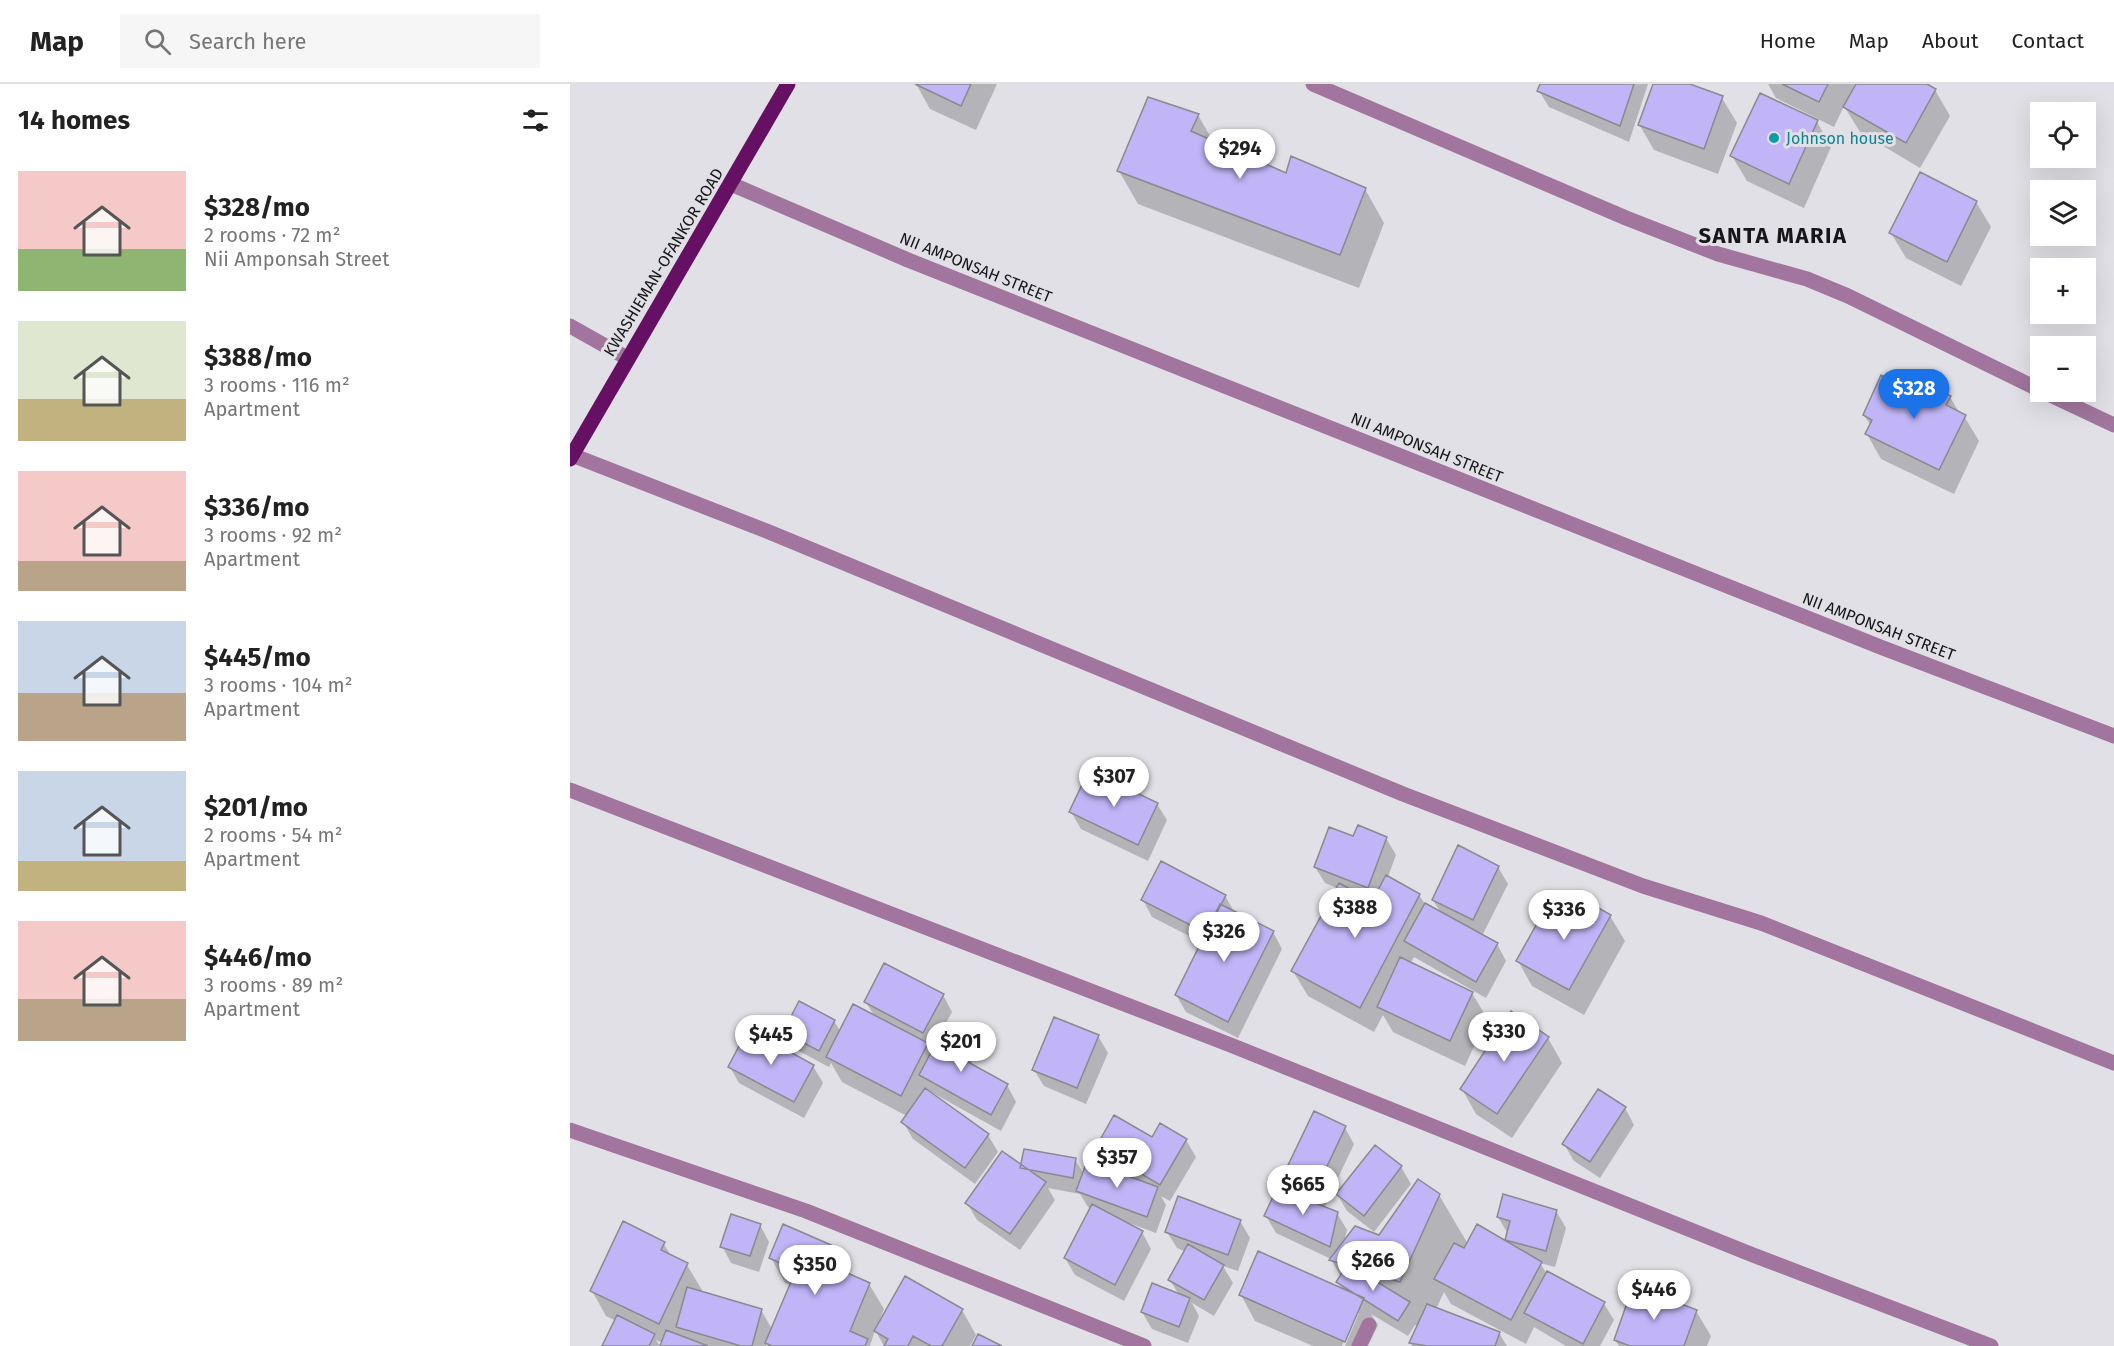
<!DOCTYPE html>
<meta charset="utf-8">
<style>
:root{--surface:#fff;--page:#f6f6f6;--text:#222;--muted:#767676;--line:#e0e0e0;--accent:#1a73e8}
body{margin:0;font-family:"Fira Sans",sans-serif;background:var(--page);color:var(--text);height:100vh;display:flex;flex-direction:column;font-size:22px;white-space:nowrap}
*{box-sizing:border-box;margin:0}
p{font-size:20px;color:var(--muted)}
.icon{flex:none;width:33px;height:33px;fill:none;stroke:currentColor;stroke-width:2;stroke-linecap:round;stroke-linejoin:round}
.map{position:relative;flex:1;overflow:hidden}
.panel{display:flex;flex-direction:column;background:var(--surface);width:570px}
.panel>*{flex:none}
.tools{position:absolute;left:1460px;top:18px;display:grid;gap:12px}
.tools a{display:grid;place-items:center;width:66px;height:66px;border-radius:0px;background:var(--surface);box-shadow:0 6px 24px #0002;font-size:30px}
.price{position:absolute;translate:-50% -51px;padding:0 14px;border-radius:21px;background:#fff;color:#222;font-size:20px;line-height:39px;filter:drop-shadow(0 2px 3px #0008)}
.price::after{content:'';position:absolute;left:50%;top:36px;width:18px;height:14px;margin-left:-9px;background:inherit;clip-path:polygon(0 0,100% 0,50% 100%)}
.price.active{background:var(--accent);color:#fff}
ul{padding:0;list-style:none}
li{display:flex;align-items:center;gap:18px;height:150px;padding:0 18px}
li span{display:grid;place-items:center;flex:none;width:168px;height:120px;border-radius:0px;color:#555}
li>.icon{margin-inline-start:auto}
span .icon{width:72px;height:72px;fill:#fffc;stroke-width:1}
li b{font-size:26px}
h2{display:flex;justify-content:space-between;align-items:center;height:72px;padding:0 18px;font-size:26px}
header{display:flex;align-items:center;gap:36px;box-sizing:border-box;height:84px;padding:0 30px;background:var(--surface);border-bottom:2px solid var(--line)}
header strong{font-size:28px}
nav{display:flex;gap:33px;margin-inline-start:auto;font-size:21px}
.search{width:420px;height:54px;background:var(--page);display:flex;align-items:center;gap:15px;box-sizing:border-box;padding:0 21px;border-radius:0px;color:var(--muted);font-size:22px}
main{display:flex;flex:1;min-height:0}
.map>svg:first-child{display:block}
.shadow{fill:#0003;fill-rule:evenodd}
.building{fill:#c1b5f7;stroke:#89898e;stroke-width:1.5}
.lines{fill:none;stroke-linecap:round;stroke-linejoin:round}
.minor{stroke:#a1759d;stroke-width:15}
.major{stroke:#651063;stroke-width:15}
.culture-dot{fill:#0f9aa8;stroke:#e0e0e6;stroke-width:2}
.labels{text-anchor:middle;stroke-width:6;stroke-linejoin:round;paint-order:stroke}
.culture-label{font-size:16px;fill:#0d838f;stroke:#e0e0e6;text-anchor:start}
.street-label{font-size:16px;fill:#161518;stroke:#e0e0e6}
.district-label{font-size:22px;font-weight:bold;letter-spacing:1.5px;fill:#161518;stroke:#e0e0e6}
</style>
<header>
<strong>Map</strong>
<div class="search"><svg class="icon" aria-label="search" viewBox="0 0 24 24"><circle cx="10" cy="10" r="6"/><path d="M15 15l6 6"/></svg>Search here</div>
<nav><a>Home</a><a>Map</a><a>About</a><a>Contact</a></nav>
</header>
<main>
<section class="panel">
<h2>14 homes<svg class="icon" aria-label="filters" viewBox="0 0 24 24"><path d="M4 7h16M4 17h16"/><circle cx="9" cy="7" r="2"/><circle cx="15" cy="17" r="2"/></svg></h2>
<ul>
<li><span style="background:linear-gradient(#f6c9c9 65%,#8fb573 0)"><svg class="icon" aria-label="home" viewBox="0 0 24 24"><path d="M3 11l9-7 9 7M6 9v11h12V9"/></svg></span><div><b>$328/mo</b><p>2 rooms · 72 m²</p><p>Nii Amponsah Street</p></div></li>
<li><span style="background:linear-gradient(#dfe7d0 65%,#c2b280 0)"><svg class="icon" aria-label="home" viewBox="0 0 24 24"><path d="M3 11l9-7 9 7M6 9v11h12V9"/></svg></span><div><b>$388/mo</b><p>3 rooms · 116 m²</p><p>Apartment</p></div></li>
<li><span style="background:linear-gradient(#f6c9c9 75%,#b9a48a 0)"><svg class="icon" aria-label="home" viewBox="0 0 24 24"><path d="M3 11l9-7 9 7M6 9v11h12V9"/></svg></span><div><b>$336/mo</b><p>3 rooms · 92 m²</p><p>Apartment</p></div></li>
<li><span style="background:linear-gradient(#c9d6e8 60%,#b9a48a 0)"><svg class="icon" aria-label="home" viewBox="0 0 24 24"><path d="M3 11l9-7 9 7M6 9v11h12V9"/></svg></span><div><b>$445/mo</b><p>3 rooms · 104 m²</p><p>Apartment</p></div></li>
<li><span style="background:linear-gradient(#c9d6e8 75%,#c2b280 0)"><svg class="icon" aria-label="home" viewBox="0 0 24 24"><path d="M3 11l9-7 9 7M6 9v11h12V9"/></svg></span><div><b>$201/mo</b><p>2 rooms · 54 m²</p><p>Apartment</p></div></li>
<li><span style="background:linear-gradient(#f6c9c9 65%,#b9a48a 0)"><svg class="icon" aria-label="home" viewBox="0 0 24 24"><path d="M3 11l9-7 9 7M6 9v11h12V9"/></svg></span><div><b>$446/mo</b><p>3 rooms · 89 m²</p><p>Apartment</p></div></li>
</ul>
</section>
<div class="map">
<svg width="1544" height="1262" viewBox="0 0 1544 1262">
<rect width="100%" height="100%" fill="#e0e0e6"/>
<path class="shadow" d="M 346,0 L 427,0 L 406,46 L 360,25 Z
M 972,0 L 1078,0 L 1059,58 L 979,23 L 969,7 Z
M 1084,0 L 1116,0 L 1152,14 L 1167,39 L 1148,90 L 1084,66 L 1069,40 Z
M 1198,0 L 1285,0 L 1282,6 L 1284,7 L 1288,0 L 1354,0 L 1365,6 L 1380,32 L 1350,84 L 1290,48 L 1274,22 L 1264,43 L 1206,14 Z
M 628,31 L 644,59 L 717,91 L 795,105 L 814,139 L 789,204 L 568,120 L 549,87 Z
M 1247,38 L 1261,63 L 1234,124 L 1177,97 L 1162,72 Z
M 1406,118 L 1421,143 L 1391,202 L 1336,174 L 1321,149 Z
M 1380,313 L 1390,330 L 1394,332 L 1409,357 L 1384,410 L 1311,375 L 1297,350 L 1301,342 L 1294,331 Z
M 587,720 L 597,736 L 578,777 L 511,745 L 501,728 Z
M 784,754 L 816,754 L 826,771 L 818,793 L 849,811 L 855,820 L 871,829 L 863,816 L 928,783 L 938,800 L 912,852 L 927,860 L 936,877 L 916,914 L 844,873 L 840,880 L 902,909 L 917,934 L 895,982 L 823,948 L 813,931 L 804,948 L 738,912 L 723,887 L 767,804 L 755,799 L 745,783 Z
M 655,812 L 665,829 L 703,848 L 712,865 L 668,954 L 616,928 L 606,911 L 633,859 L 582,833 L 573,816 Z
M 995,828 L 1040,832 L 1055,857 L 1014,931 L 962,902 L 948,877 Z
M 373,911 L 382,928 L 375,941 L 397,953 L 406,970 L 400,981 L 437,1001 L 446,1018 L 431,1047 L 363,1009 L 362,1011 L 418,1051 L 428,1068 L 405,1100 L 343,1055 L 333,1038 L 337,1032 L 272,998 L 261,979 L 259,983 L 225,965 L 215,948 L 264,937 L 271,948 L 305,933 L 296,918 ZM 358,962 L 365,965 L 362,970 Z
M 528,952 L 538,969 L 516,1020 L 474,1002 L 464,986 Z
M 978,954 L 992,979 L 942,1054 L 906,1030 L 892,1005 Z
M 243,982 L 253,999 L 234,1034 L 169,999 L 160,983 Z
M 1055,1024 L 1064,1041 L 1030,1094 L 1004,1077 L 994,1060 Z
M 775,1044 L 784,1060 L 754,1124 L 767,1129 L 777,1146 L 774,1158 L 810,1153 L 869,1111 L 898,1160 L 940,1161 L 937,1155 L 938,1150 L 928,1133 L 986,1127 L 996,1144 L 985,1183 L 970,1179 L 977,1190 L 1034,1220 L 1044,1236 L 1030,1262 L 996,1262 L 964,1243 L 956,1260 L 881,1220 L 874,1208 L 866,1225 L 929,1249 L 937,1262 L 842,1262 L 840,1258 L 848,1242 L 845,1241 L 838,1252 L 801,1230 L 808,1241 L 798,1262 L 775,1262 L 789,1229 L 786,1229 L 772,1262 L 743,1262 L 685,1237 L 671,1211 L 773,1206 L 768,1198 L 771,1193 L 761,1175 L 706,1149 L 696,1132 L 718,1110 L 711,1098 Z
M 583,1055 L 616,1056 L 626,1073 L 600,1117 L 591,1112 L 596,1121 L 586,1149 L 556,1138 L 556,1139 L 572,1148 L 581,1165 L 554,1217 L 505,1191 L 495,1174 L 521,1125 L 518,1123 L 510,1110 L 478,1104 L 485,1116 L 450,1166 L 407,1136 L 397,1119 L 452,1083 L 505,1076 L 514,1090 L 557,1092 L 537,1080 L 527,1063 Z
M 805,1063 L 831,1083 L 841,1100 L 804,1148 L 777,1127 L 767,1110 Z
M 670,1137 L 680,1154 L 668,1187 L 653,1182 L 663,1199 L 644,1232 L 622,1219 L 629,1232 L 618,1259 L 582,1245 L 572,1228 L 609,1211 L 600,1196 L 616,1168 L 607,1164 L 597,1148 Z
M 190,1141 L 199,1158 L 189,1188 L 161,1179 L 152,1162 Z
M 93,1159 L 102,1173 L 117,1181 L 132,1206 L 130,1209 L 191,1226 L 202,1245 L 221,1201 L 215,1199 L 201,1174 L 260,1162 L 274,1189 L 299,1200 L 314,1225 L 309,1238 L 392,1226 L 406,1251 L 400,1262 L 314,1262 L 305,1246 L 300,1262 L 198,1262 L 197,1259 L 196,1262 L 92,1262 L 93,1259 L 86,1256 L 90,1262 L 33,1262 L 46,1237 L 36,1232 L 22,1207 Z
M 1126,1227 L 1141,1252 L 1137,1262 L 1049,1262 L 1045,1256 Z"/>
<path class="building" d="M 345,0 L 401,0 L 391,22 Z
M 970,0 L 1064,0 L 1050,42 L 967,7 Z
M 1083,0 L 1120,0 L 1153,12 L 1134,65 L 1068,41 Z
M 1212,0 L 1258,0 L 1249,18 Z
M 1286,0 L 1357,0 L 1366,5 L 1336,59 L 1273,23 Z
M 1190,9 L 1248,36 L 1219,100 L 1160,72 Z
M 578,13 L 629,30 L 621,47 L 716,89 L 721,72 L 796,104 L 770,171 L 547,87 Z
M 1350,88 L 1407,117 L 1377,178 L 1319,149 Z
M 1311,291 L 1339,304 L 1344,294 L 1381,312 L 1376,321 L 1396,331 L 1369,386 L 1295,350 L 1302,336 L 1293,331 Z
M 519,686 L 588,719 L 568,761 L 499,728 Z
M 788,741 L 817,753 L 798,804 L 744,783 L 759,743 L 783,752 Z
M 888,761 L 929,782 L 903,836 L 862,816 Z
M 591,777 L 656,811 L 636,849 L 571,816 Z
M 816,791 L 850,810 L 790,924 L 721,887 L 769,799 L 802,817 Z
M 1004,810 L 1041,831 L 999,906 L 946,877 L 979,818 L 995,826 Z
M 855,819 L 928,859 L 906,898 L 834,857 Z
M 650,820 L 704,847 L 658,938 L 605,911 Z
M 830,873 L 903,908 L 880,957 L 807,923 Z
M 314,879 L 374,910 L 353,949 L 294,918 Z
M 229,917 L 265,936 L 249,967 L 213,948 Z
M 283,920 L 358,959 L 331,1012 L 256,973 Z
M 941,927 L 979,953 L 927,1030 L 890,1005 Z
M 484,933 L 529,951 L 507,1004 L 462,986 Z
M 376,940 L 398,952 L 387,972 L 438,1000 L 421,1031 L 349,991 Z
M 178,945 L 244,981 L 224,1018 L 158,983 Z
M 355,1004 L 419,1050 L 395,1084 L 331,1038 Z
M 1028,1005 L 1056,1023 L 1020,1078 L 992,1060 Z
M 744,1027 L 776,1042 L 742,1114 L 710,1098 Z
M 544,1031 L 582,1053 L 590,1039 L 617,1055 L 590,1101 L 526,1063 Z
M 805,1061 L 832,1082 L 794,1132 L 766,1110 Z
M 454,1065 L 506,1074 L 503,1094 L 450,1084 Z
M 432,1067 L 476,1098 L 440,1150 L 395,1119 Z
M 517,1077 L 588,1103 L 577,1133 L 506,1107 Z
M 848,1095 L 870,1110 L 830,1198 L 759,1176 L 785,1142 L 809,1151 Z
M 707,1104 L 768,1128 L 760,1163 L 694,1132 Z
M 933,1110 L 987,1126 L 976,1167 L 935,1156 L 940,1137 L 927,1133 Z
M 608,1112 L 671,1136 L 658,1171 L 595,1148 Z
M 522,1120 L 573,1147 L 545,1201 L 494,1174 Z
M 161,1130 L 191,1140 L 180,1172 L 150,1163 Z
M 53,1137 L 95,1158 L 91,1166 L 118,1179 L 89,1240 L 20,1207 Z
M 213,1140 L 261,1161 L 253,1178 L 300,1199 L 280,1247 L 298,1255 L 295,1262 L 202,1262 L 195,1259 L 226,1186 L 199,1174 Z
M 907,1140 L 972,1178 L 941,1236 L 864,1195 L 884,1159 L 894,1164 Z
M 618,1160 L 654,1181 L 634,1216 L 598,1196 Z
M 688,1167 L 794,1214 L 775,1258 L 669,1211 Z
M 778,1180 L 840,1218 L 828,1237 L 766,1198 Z
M 977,1187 L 1035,1218 L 1013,1260 L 954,1229 Z
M 335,1192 L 393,1225 L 372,1262 L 361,1262 L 343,1252 L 338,1262 L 314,1262 L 318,1255 L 304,1247 Z
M 582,1199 L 620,1214 L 609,1243 L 571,1228 Z
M 1063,1202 L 1127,1226 L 1114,1262 L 1060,1262 L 1044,1256 Z
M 117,1203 L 192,1225 L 182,1262 L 171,1262 L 106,1243 Z
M 857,1220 L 930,1248 L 925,1262 L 857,1262 L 839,1259 Z
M 47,1231 L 85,1250 L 79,1262 L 32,1262 Z
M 96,1246 L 138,1262 L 90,1262 Z
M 408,1250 L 432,1262 L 402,1262 Z"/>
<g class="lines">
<path class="minor" d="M 743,0 L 1056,134 L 1148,170 L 1237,195 L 1278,212 L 1470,306
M 161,100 L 338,176 L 1313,564 L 1544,652
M 0,242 L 57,274
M 1474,308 L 1544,341
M 2,371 L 199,448 L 833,710 L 1073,802 L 1191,839 L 1544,979
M 0,706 L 658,960 L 1183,1171 L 1421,1262
M 0,1046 L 236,1127 L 574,1262
M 789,1262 L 799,1241"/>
<path class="major" d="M 0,375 L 218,0"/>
</g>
<circle class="culture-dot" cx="1204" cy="54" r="6"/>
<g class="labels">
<g class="culture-label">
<text x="1216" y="60">Johnson house</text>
</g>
<g class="street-label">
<text transform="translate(93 178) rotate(-59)" y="6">KWASHIEMAN-OFANKOR ROAD</text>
<text transform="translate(406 183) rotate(22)" y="6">NII AMPONSAH STREET</text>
<text transform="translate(857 363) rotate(22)" y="6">NII AMPONSAH STREET</text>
<text transform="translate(1309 542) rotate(21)" y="6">NII AMPONSAH STREET</text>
</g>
<g class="district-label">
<text x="1203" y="159">SANTA MARIA</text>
</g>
</g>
</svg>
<div class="tools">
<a><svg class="icon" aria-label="locate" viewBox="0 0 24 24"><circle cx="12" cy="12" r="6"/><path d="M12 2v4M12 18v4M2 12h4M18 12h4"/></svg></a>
<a><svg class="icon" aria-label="layers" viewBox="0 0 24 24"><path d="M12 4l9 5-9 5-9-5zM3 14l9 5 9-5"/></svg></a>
<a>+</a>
<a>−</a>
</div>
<b class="price" style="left:670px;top:96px">$294</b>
<b class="price active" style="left:1344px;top:336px">$328</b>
<b class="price" style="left:544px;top:724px">$307</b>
<b class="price" style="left:785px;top:855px">$388</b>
<b class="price" style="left:994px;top:857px">$336</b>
<b class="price" style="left:654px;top:879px">$326</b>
<b class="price" style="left:934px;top:979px">$330</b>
<b class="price" style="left:201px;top:982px">$445</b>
<b class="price" style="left:391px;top:989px">$201</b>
<b class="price" style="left:547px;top:1105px">$357</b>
<b class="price" style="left:733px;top:1132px">$665</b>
<b class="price" style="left:803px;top:1208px">$266</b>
<b class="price" style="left:245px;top:1212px">$350</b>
<b class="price" style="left:1084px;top:1237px">$446</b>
</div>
</main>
